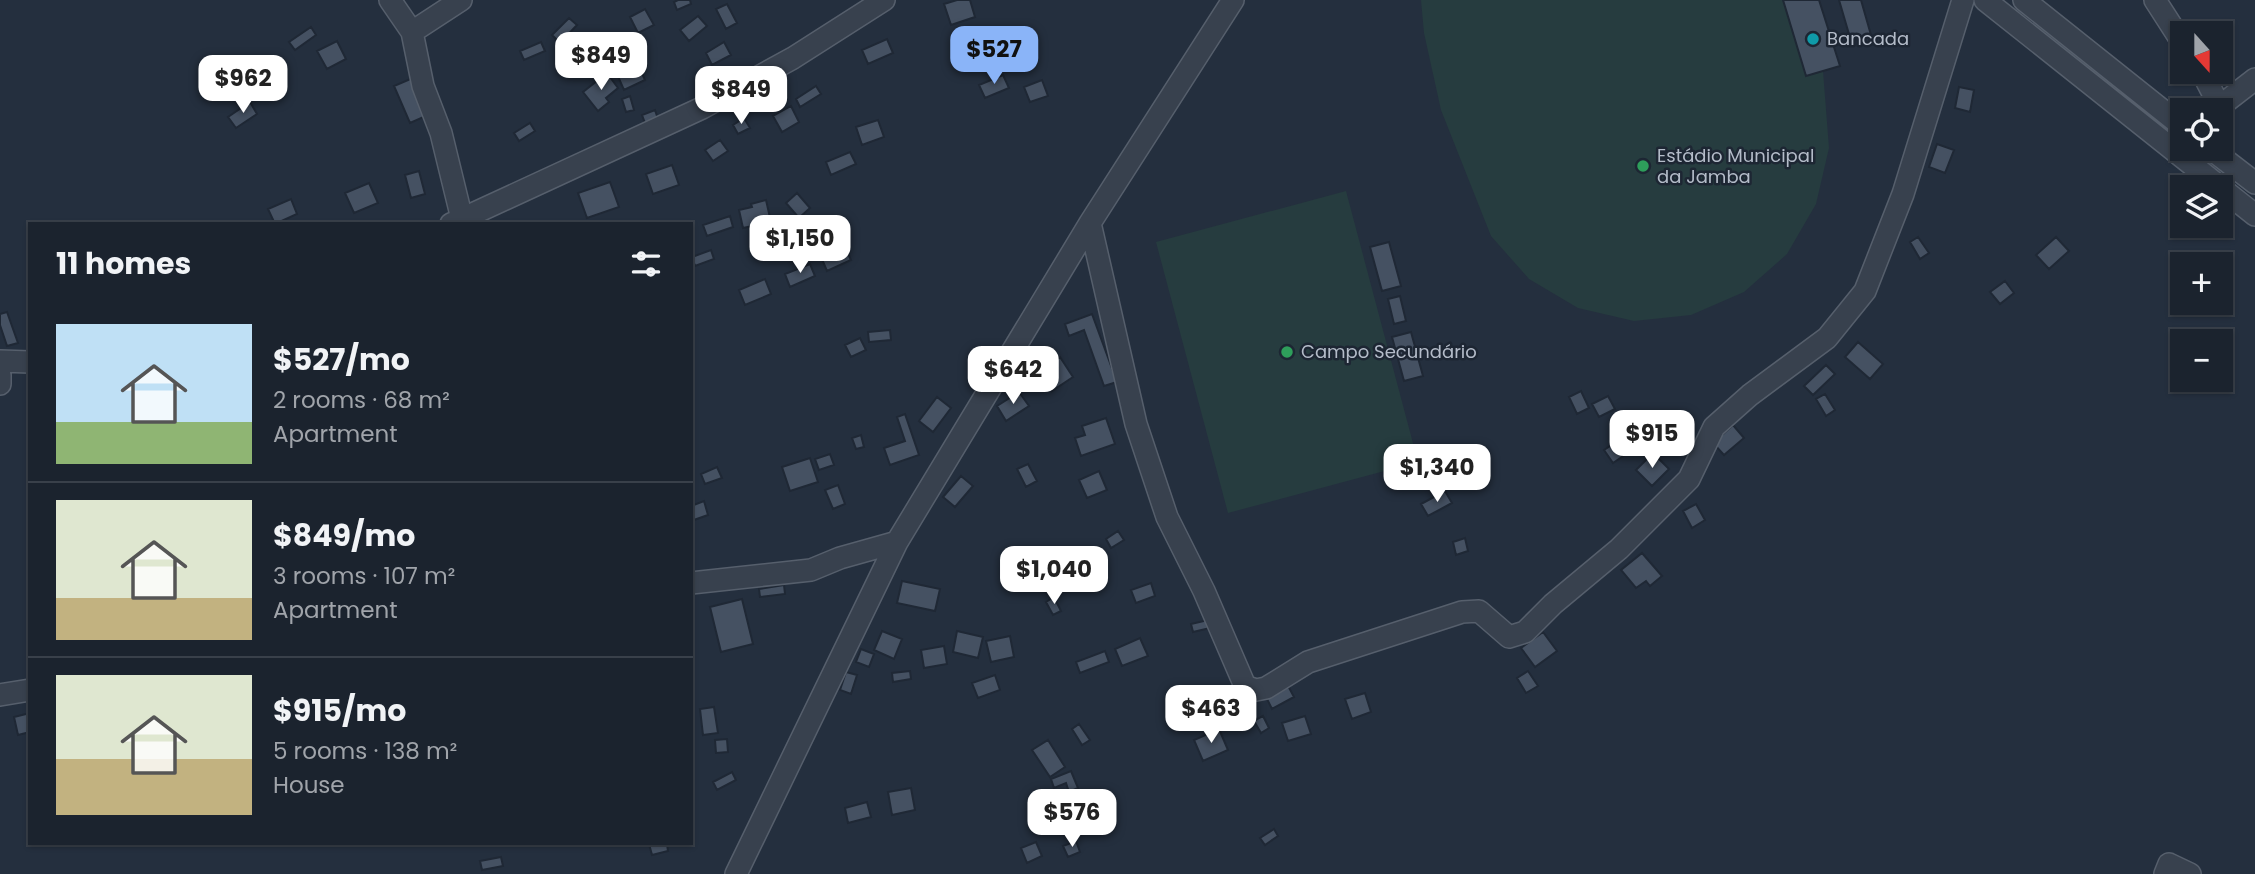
<!DOCTYPE html>
<meta charset="utf-8">
<style>
:root{--surface:#1b232e;--page:#242b36;--text:#f1f3f6;--muted:#a0a4aa;--line:#39404a;--accent:#8ab4f8}
body{margin:0;font-family:Poppins,sans-serif;background:var(--page);color:var(--text);height:100vh;display:flex;flex-direction:column;font-size:26px;white-space:nowrap}
*{box-sizing:border-box;margin:0}
p{font-size:23px;color:var(--muted)}
.icon{flex:none;width:38px;height:38px;fill:none;stroke:currentColor;stroke-width:2;stroke-linecap:round;stroke-linejoin:round}
.map{position:relative;flex:1;overflow:hidden}
.drawer{position:absolute;left:28px;top:222px;width:665px;height:623px;display:flex;flex-direction:column;background:var(--surface);border-radius:0px;box-shadow:0 2px 5px #0004,0 0 0 2px var(--line)}
.drawer>*{flex:none}
.needle{width:46px;rotate:159deg}
.buttons{position:absolute;left:2170px;top:21px;display:grid;gap:14px}
.buttons a{display:grid;place-items:center;width:63px;height:63px;border-radius:0px;background:var(--surface);box-shadow:0 2px 5px #0004,0 0 0 2px var(--line);font-size:35px}
.price{position:absolute;translate:-50% -60px;padding:0 16px;border-radius:14px;background:#fff;color:#222;font-size:23px;line-height:46px;filter:drop-shadow(0 2px 4px #0008)}
.price::after{content:'';position:absolute;left:50%;top:42px;width:21px;height:16px;margin-left:-10px;background:inherit;clip-path:polygon(0 0,100% 0,50% 100%)}
.price.selected{background:var(--accent);color:#111}
ul{padding:0;list-style:none}
li{display:flex;align-items:center;gap:21px;height:175px;padding:0 28px}
li+li{border-top:2px solid var(--line)}
li span{display:grid;place-items:center;flex:none;width:196px;height:140px;border-radius:0px;color:#555}
li>.icon{margin-inline-start:auto}
span .icon{width:84px;height:84px;fill:#fffc;stroke-width:1}
li b{font-size:30px}
h2{display:flex;justify-content:space-between;align-items:center;height:84px;padding:0 28px;font-size:30px}
.map>svg:first-child{display:block}
.green{fill:#263c3f}
.building{fill:#455162;stroke:#1f2835;stroke-width:2}
.lines{fill:none;stroke-linecap:round;stroke-linejoin:round}
.minor-casing{stroke:#565f6c;stroke-width:24}
.minor{stroke:#38414e;stroke-width:21}
.culture-dot{fill:#0f9aa8;stroke:#1d2633;stroke-width:2.5}
.leisure-dot{fill:#2e9e5b;stroke:#1d2633;stroke-width:2.5}
.labels{text-anchor:middle;stroke-width:5;stroke-linejoin:round;paint-order:stroke}
.poi-label{font-size:18px;fill:#b4bcc9;stroke:#1d2633;text-anchor:start}
</style>
<div class="map">
<svg width="2255" height="874" viewBox="0 0 2255 874">
<rect width="100%" height="100%" fill="#242f3e"/>
<path class="green" d="M 1421,0 L 1819,0 L 1840,66 L 1823,71 L 1829,148 L 1816,204 L 1787,254 L 1744,292 L 1691,315 L 1634,321 L 1578,308 L 1529,279 L 1491,236 L 1441,110 L 1424,33 Z
M 1346,191 L 1418,462 L 1228,513 L 1156,242 Z"/>
<path class="building" d="M 678,0 L 690,0 L 691,4 L 677,10 L 674,2 Z
M 957,0 L 970,0 L 975,17 L 951,25 L 944,4 Z
M 1783,0 L 1819,0 L 1840,66 L 1806,76 Z
M 1839,0 L 1861,0 L 1871,35 L 1851,41 Z
M 727,4 L 737,23 L 726,29 L 716,9 Z
M 645,9 L 654,25 L 638,33 L 630,17 Z
M 698,16 L 707,26 L 689,41 L 680,30 Z
M 569,18 L 577,25 L 560,43 L 552,35 Z
M 311,27 L 316,35 L 295,50 L 289,42 Z
M 887,39 L 893,53 L 868,64 L 862,50 Z
M 337,41 L 346,59 L 327,69 L 317,51 Z
M 541,42 L 545,51 L 524,60 L 520,51 Z
M 724,42 L 731,55 L 712,65 L 706,53 Z
M 637,62 L 645,80 L 624,90 L 616,72 Z
M 607,73 L 618,88 L 606,98 L 609,102 L 598,111 L 583,92 Z
M 1003,75 L 1009,88 L 985,98 L 979,85 Z
M 415,77 L 426,116 L 410,123 L 394,86 Z
M 1042,80 L 1048,96 L 1030,102 L 1024,87 Z
M 816,86 L 821,94 L 800,107 L 796,99 Z
M 1959,87 L 1974,90 L 1970,112 L 1955,108 Z
M 630,96 L 634,110 L 626,112 L 622,99 Z
M 250,102 L 257,114 L 236,128 L 228,117 Z
M 791,106 L 799,122 L 782,132 L 773,116 Z
M 655,110 L 658,119 L 645,123 L 642,115 Z
M 744,118 L 750,128 L 738,134 L 733,125 Z
M 878,120 L 884,137 L 862,145 L 856,127 Z
M 530,123 L 535,131 L 519,141 L 514,133 Z
M 720,140 L 728,151 L 713,161 L 705,150 Z
M 1937,144 L 1954,150 L 1945,173 L 1929,167 Z
M 850,152 L 856,164 L 831,175 L 826,162 Z
M 672,165 L 679,185 L 653,194 L 646,174 Z
M 419,171 L 425,194 L 411,198 L 405,175 Z
M 610,182 L 619,207 L 587,218 L 578,193 Z
M 369,183 L 378,203 L 354,213 L 345,193 Z
M 797,193 L 810,208 L 799,218 L 786,203 Z
M 291,199 L 297,214 L 275,224 L 268,209 Z
M 766,200 L 771,222 L 743,228 L 739,210 L 752,207 L 751,204 Z
M 730,216 L 733,227 L 707,236 L 703,225 Z
M 809,234 L 814,248 L 789,257 L 784,243 Z
M 1918,237 L 1929,253 L 1920,259 L 1910,242 Z
M 2056,237 L 2069,251 L 2049,269 L 2036,255 Z
M 1389,242 L 1401,286 L 1382,291 L 1370,247 Z
M 845,247 L 851,260 L 827,271 L 821,257 Z
M 711,250 L 714,259 L 695,266 L 692,257 Z
M 810,264 L 815,276 L 790,287 L 785,274 Z
M 765,279 L 771,294 L 745,305 L 739,290 Z
M 2005,281 L 2014,293 L 2000,304 L 1990,292 Z
M 1400,296 L 1406,321 L 1394,324 L 1388,299 Z
M 7,312 L 18,343 L 7,346 L 0,325 L 0,314 Z
M 1092,314 L 1117,382 L 1104,386 L 1084,330 L 1069,336 L 1065,324 Z
M 890,330 L 891,340 L 869,342 L 868,332 Z
M 1411,332 L 1423,376 L 1404,381 L 1392,337 Z
M 860,338 L 866,350 L 851,357 L 845,345 Z
M 1858,342 L 1883,364 L 1870,379 L 1845,357 Z
M 1060,357 L 1073,377 L 1052,391 L 1039,370 Z
M 1826,365 L 1835,374 L 1813,395 L 1804,386 Z
M 1581,391 L 1589,408 L 1577,414 L 1569,397 Z
M 1019,392 L 1029,406 L 1006,421 L 997,406 Z
M 1825,394 L 1835,410 L 1826,416 L 1816,399 Z
M 1608,396 L 1615,409 L 1599,417 L 1592,404 Z
M 937,397 L 951,408 L 933,432 L 919,421 Z
M 905,414 L 919,455 L 890,465 L 884,448 L 905,441 L 897,417 Z
M 1106,418 L 1115,444 L 1081,456 L 1075,438 L 1085,435 L 1082,426 Z
M 1733,425 L 1744,438 L 1724,455 L 1713,443 Z
M 861,435 L 864,447 L 856,449 L 852,438 Z
M 1621,439 L 1629,452 L 1613,463 L 1604,450 Z
M 1653,453 L 1669,469 L 1652,486 L 1636,470 Z
M 830,454 L 834,465 L 819,470 L 815,459 Z
M 810,458 L 818,482 L 790,491 L 782,467 Z
M 1028,464 L 1037,481 L 1026,487 L 1017,469 Z
M 717,467 L 722,478 L 705,484 L 701,474 Z
M 1099,471 L 1107,490 L 1087,498 L 1079,480 Z
M 961,476 L 973,486 L 955,507 L 943,497 Z
M 838,485 L 845,504 L 833,509 L 825,490 Z
M 1445,491 L 1452,503 L 1428,516 L 1421,504 Z
M 704,501 L 708,515 L 691,521 L 691,506 Z
M 1696,504 L 1705,520 L 1692,528 L 1683,511 Z
M 1118,531 L 1124,540 L 1111,548 L 1106,539 Z
M 1465,538 L 1468,551 L 1456,555 L 1453,542 Z
M 1642,553 L 1662,576 L 1650,586 L 1646,581 L 1636,588 L 1621,570 Z
M 902,581 L 940,589 L 935,611 L 897,603 Z
M 1151,583 L 1155,596 L 1136,603 L 1131,590 Z
M 784,585 L 785,594 L 760,597 L 759,589 Z
M 1054,597 L 1061,611 L 1053,615 L 1046,602 Z
M 742,599 L 753,644 L 721,652 L 710,607 Z
M 1208,620 L 1210,628 L 1193,632 L 1191,624 Z
M 882,631 L 902,639 L 894,659 L 874,650 Z
M 957,631 L 983,637 L 978,658 L 953,652 Z
M 1543,632 L 1557,651 L 1535,667 L 1521,648 Z
M 1010,636 L 1014,657 L 991,662 L 986,641 Z
M 1140,638 L 1148,656 L 1122,666 L 1115,649 Z
M 944,646 L 947,664 L 924,668 L 921,650 Z
M 861,649 L 874,654 L 869,667 L 856,662 Z
M 1105,651 L 1109,662 L 1080,673 L 1076,662 Z
M 910,671 L 911,679 L 893,682 L 892,673 Z
M 1528,671 L 1538,686 L 1526,693 L 1517,678 Z
M 846,672 L 857,675 L 851,694 L 840,690 Z
M 995,675 L 1000,690 L 978,698 L 972,683 Z
M 1286,682 L 1294,697 L 1272,709 L 1264,693 Z
M 1365,693 L 1371,712 L 1352,719 L 1345,699 Z
M 714,707 L 718,733 L 703,735 L 700,709 Z
M 30,713 L 30,732 L 18,735 L 14,717 Z
M 1263,716 L 1269,728 L 1261,733 L 1254,721 Z
M 1305,716 L 1311,734 L 1288,741 L 1282,723 Z
M 1079,724 L 1090,740 L 1082,745 L 1072,729 Z
M 1219,729 L 1228,750 L 1203,761 L 1194,740 Z
M 727,739 L 728,752 L 716,753 L 715,740 Z
M 1048,740 L 1065,767 L 1050,777 L 1032,750 Z
M 1071,771 L 1078,788 L 1069,792 L 1066,783 L 1054,788 L 1051,779 Z
M 732,772 L 736,780 L 717,790 L 713,782 Z
M 911,788 L 915,810 L 892,815 L 888,792 Z
M 867,802 L 871,817 L 848,823 L 845,808 Z
M 1274,829 L 1278,836 L 1265,845 L 1260,838 Z
M 1076,841 L 1080,852 L 1068,857 L 1063,846 Z
M 1036,842 L 1042,856 L 1027,863 L 1021,848 Z
M 649,844 L 667,844 L 668,851 L 652,855 Z
M 501,857 L 503,866 L 482,870 L 480,861 Z"/>
<g class="lines">
<defs>
<path id="minor" d="M 390,0 L 412,32 L 423,86 L 441,133 L 462,219
M 1985,0 L 2220,187
M 2024,0 L 2182,126
M 2155,0 L 2182,42
M 412,32 L 461,0
M 2202,72 L 2220,107
M 2215,110 L 2255,79
M 2211,149 L 2255,183
M 2221,188 L 2255,215
M 1090,223 L 1136,424 L 1167,517 L 1204,591 L 1245,686 L 1256,690 L 1266,688 L 1308,662 L 1462,612 L 1479,611 L 1509,637 L 1525,632 L 1553,604 L 1619,549 L 1689,479 L 1714,427 L 1750,395 L 1827,338 L 1865,291 L 1903,194 L 1963,0
M 451,224 L 702,108 L 793,58 L 884,0
M 0,361 L 30,362
M 0,375 L 0,384
M 691,583 L 811,570 L 840,558 L 897,542
M 0,695 L 30,690
M 736,874 L 897,542 L 1090,223 L 1233,0
M 2165,874 L 2169,864 L 2190,874"/>
</defs>
<use href="#minor" class="minor-casing"/>
<use href="#minor" class="minor"/>
</g>
<circle class="culture-dot" cx="1813" cy="39" r="7"/>
<g class="leisure-dot">
<circle cx="1643" cy="166" r="7"/>
<circle cx="1287" cy="352" r="7"/>
</g>
<g class="labels">
<g class="poi-label">
<text x="1827" y="45">Bancada</text>
<text x="1657" y="162">Estádio Municipal<tspan x="1657" dy="21">da Jamba</tspan></text>
<text x="1301" y="358">Campo Secundário</text>
</g>
</g>
</svg>
<div class="buttons">
<a><svg class="needle" viewBox="-14 -14 28 28"><path d="M0-13l5 13h-10z" fill="#e53935"/><path d="M0 13l5-13h-10z" fill="#a0a4aa"/></svg></a>
<a><svg class="icon" aria-label="locate" viewBox="0 0 24 24"><circle cx="12" cy="12" r="6"/><path d="M12 2v4M12 18v4M2 12h4M18 12h4"/></svg></a>
<a><svg class="icon" aria-label="layers" viewBox="0 0 24 24"><path d="M12 4l9 5-9 5-9-5zM3 14l9 5 9-5"/></svg></a>
<a>+</a>
<a>−</a>
</div>
<b class="price selected" style="left:994px;top:86px">$527</b>
<b class="price" style="left:601px;top:92px">$849</b>
<b class="price" style="left:243px;top:115px">$962</b>
<b class="price" style="left:741px;top:126px">$849</b>
<b class="price" style="left:800px;top:275px">$1,150</b>
<b class="price" style="left:1013px;top:406px">$642</b>
<b class="price" style="left:1652px;top:470px">$915</b>
<b class="price" style="left:1437px;top:504px">$1,340</b>
<b class="price" style="left:1054px;top:606px">$1,040</b>
<b class="price" style="left:1211px;top:745px">$463</b>
<b class="price" style="left:1072px;top:849px">$576</b>
<section class="drawer">
<h2>11 homes<svg class="icon" aria-label="filters" viewBox="0 0 24 24"><path d="M4 7h16M4 17h16"/><circle cx="9" cy="7" r="2"/><circle cx="15" cy="17" r="2"/></svg></h2>
<ul>
<li><span style="background:linear-gradient(#bfe0f5 70%,#8fb573 0)"><svg class="icon" aria-label="home" viewBox="0 0 24 24"><path d="M3 11l9-7 9 7M6 9v11h12V9"/></svg></span><div><b>$527/mo</b><p>2 rooms · 68 m²</p><p>Apartment</p></div></li>
<li><span style="background:linear-gradient(#dfe7d0 70%,#c2b280 0)"><svg class="icon" aria-label="home" viewBox="0 0 24 24"><path d="M3 11l9-7 9 7M6 9v11h12V9"/></svg></span><div><b>$849/mo</b><p>3 rooms · 107 m²</p><p>Apartment</p></div></li>
<li><span style="background:linear-gradient(#dfe7d0 60%,#c2b280 0)"><svg class="icon" aria-label="home" viewBox="0 0 24 24"><path d="M3 11l9-7 9 7M6 9v11h12V9"/></svg></span><div><b>$915/mo</b><p>5 rooms · 138 m²</p><p>House</p></div></li>
</ul>
</section>
</div>
